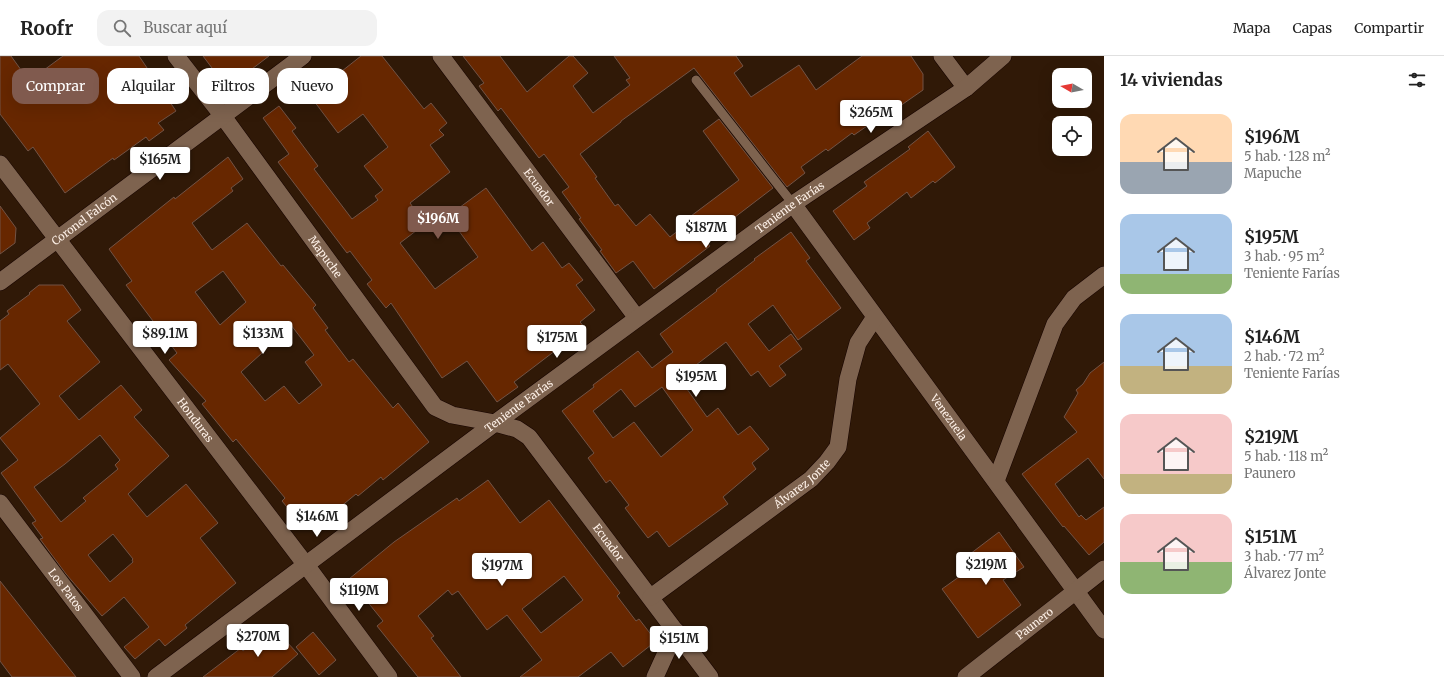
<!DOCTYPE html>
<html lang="es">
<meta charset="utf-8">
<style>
:root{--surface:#fff;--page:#f2f2f2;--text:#222;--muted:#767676;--line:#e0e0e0;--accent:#805a4e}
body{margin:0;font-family:Merriweather,serif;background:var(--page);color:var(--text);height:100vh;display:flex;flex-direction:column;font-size:15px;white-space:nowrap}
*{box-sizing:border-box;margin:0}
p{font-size:13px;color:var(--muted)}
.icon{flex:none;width:22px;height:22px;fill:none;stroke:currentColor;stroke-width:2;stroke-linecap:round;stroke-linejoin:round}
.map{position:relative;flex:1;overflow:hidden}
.side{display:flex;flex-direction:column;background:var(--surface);width:340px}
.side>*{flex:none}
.hud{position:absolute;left:12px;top:12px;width:380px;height:36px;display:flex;gap:8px}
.needle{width:26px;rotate:279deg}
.tools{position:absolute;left:1052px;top:12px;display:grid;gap:8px}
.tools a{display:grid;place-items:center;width:40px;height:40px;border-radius:8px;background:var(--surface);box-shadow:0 4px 16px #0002;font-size:20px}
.price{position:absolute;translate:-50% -34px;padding:0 9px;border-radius:4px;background:#fff;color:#222;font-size:13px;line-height:26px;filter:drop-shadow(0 1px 2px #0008)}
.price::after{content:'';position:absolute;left:50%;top:24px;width:12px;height:9px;margin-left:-6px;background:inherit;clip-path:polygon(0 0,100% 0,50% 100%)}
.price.active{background:var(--accent);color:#fff}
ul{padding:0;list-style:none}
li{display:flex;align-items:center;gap:12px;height:100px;padding:0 16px}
li span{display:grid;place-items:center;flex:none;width:112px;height:80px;border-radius:12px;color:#555}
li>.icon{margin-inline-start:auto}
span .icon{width:48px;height:48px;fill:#fffc;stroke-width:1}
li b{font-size:17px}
h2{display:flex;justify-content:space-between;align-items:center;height:48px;padding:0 16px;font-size:17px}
.chip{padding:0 14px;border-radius:12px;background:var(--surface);box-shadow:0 4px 16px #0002;font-size:14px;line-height:36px}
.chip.active{background:var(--accent);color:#fff}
header{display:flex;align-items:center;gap:24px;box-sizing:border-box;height:56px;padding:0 20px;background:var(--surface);border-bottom:1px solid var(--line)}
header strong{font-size:19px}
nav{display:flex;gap:22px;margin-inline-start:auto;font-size:14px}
.search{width:280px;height:36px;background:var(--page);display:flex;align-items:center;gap:10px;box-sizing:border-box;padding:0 14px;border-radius:12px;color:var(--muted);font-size:15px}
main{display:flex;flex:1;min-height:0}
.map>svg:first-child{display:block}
.building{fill:#672700;stroke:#725345;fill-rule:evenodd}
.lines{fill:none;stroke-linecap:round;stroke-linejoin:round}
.lane-casing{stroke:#170400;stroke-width:10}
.street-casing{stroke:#170400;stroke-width:18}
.lane{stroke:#7e634f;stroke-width:9}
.street{stroke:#7e634f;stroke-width:17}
.labels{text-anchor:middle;stroke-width:4;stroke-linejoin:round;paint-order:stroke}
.street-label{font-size:11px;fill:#fef1e8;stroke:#261001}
</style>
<header>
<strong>Roofr</strong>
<div class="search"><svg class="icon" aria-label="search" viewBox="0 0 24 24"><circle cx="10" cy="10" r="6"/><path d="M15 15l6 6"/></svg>Buscar aquí</div>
<nav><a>Mapa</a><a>Capas</a><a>Compartir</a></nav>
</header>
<main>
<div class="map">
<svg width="1104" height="621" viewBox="0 0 1104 621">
<rect width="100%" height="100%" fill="#301907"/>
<path class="building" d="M 0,0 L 11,0 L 29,25 L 63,0 L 139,0 L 176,55 L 158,67 L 164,74 L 149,85 L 146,81 L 114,104 L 113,102 L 65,137 L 33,91 L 28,95 L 0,58 Z
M 203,0 L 269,0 L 227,32 Z
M 361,0 L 382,0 L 424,53 L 431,47 L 447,67 L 439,74 L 444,79 L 430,89 L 450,116 L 410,147 L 425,168 L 400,187 L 435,233 L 478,201 L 448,160 L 486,132 L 532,195 L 543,186 L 562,212 L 569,207 L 583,224 L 576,229 L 595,254 L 580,266 L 585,272 L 514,326 L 518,331 L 497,346 L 467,305 L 442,322 L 391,247 L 386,252 L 367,228 L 372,224 L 350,195 L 347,197 L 278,106 L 289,98 L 263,62 L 279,50 L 296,72 L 292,75 L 318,110 L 314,113 L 352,163 L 378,144 L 375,140 L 383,134 L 364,110 L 388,91 L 363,58 L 338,77 L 311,41 L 343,16 L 342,15 Z
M 463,0 L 500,0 L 527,36 L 569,0 L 573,0 L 588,17 L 573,30 L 593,57 L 630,29 L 626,24 L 630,22 L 614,0 L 736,0 L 743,10 L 734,17 L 751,41 L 799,9 L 816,34 L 862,0 L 911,0 L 923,18 L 923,34 L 900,50 L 899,48 L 854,79 L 852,77 L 828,95 L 826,93 L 801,111 L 805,117 L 787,131 L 694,12 L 621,65 L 621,66 L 580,98 L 597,121 L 595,122 L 615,150 L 618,148 L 636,170 L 650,158 L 670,181 L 693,163 L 691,160 L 739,124 L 703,75 L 719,63 L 773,132 L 705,184 L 710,190 L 654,233 L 633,205 L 616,217 L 600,195 L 602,194 L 579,163 L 581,162 L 562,136 L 569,131 L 544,98 L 539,102 L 501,52 L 498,55 L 479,30 L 484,27 Z
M 928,75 L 955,111 L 935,127 L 933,125 L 911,142 L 907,136 L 867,167 L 870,172 L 854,184 L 833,155 L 867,130 L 864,126 L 910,93 L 908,91 Z
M 228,101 L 243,123 L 231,132 L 233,135 L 192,167 L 212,194 L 247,167 L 281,210 L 283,209 L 316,249 L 313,252 L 328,272 L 325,274 L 349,306 L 353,303 L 393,352 L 398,347 L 429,386 L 383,424 L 381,421 L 358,440 L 356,438 L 328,461 L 320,452 L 301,468 L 282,445 L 285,442 L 236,383 L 233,386 L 202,348 L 206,345 L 169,304 L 177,297 L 126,229 L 132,225 L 109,193 L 174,141 L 175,143 ZM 223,215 L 246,246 L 220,269 L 195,236 ZM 291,269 L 314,299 L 305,306 L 322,329 L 299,348 L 284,330 L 265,345 L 241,316 L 262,297 L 260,294 Z
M 0,150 L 16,172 L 15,187 L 0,198 Z
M 791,176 L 810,202 L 806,205 L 841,252 L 798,284 L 773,249 L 748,268 L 769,295 L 791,278 L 802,293 L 779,310 L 786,319 L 770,331 L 758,315 L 751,320 L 726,286 L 679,322 L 707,361 L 718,352 L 738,379 L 750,370 L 769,393 L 752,407 L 756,413 L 723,441 L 728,448 L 669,491 L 657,475 L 648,482 L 625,452 L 629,449 L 610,424 L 606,427 L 588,402 L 594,397 L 562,355 L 594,331 L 593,329 L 638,295 L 652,312 L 673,296 L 660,278 L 717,235 L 716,234 L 755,204 L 754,203 ZM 662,331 L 693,374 L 661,401 L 634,366 L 613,382 L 593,355 L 621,333 L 635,351 Z
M 39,229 L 63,229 L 81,254 L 67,265 L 100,306 L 59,340 L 79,364 L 121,329 L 142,354 L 134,361 L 169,400 L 128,438 L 147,461 L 186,428 L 218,467 L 200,482 L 236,527 L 185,569 L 187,572 L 165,590 L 159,583 L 135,603 L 124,591 L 149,571 L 124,541 L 102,560 L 66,518 L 40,483 L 43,482 L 32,467 L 36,465 L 1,417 L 18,404 L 0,382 L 40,348 L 8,308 L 0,314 L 0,265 L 9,258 L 7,255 L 30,238 L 29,237 ZM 100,379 L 120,404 L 115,409 L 118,413 L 83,442 L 86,445 L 61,466 L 34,431 L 65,408 ZM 113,478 L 133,503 L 132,504 L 133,506 L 110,526 L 88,499 Z
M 1104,306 L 1104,423 L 1088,402 L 1055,428 L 1079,461 L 1081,459 L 1086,464 L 1104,451 L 1104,486 L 1089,499 L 1064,470 L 1063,471 L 1022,418 L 1077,376 L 1064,361 L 1078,337 L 1076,334 L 1083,328 L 1090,317 Z
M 488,424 L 520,467 L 549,444 L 620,537 L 617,540 L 636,565 L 639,563 L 656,585 L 623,611 L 611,596 L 578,621 L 520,621 L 542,604 L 507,559 L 487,574 L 458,535 L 452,539 L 448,534 L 418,560 L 434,580 L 431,582 L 461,621 L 418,621 L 377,570 L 383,565 L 349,523 L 394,486 L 457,442 L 459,445 ZM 564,520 L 583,544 L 541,577 L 522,553 Z
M 999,476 L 1024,511 L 1003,524 L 1021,549 L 978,582 L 942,533 L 977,508 L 970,498 Z
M 0,525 L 76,621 L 12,621 L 0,605 Z
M 272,570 L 298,598 L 272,621 L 203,621 L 241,592 L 243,595 Z
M 313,576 L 336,604 L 319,619 L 296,591 Z"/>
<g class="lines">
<defs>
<path id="lane" d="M 696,24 L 793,148"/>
<g id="street">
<path id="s1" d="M 176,0 L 222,59 L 435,351 L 452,359 L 495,367 L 517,373 L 529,381 L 710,621"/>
<path id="s2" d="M 441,0 L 637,262"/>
<path d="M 942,0 L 966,32"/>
<path id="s3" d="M 0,108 L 306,509 L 389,621"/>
<path id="s4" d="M 793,148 L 1104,574"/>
<path id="s5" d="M 0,226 L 303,0"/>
<path d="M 996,425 L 1055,268 L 1074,242 L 1104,219"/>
<path id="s6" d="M 0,447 L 132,621"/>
<path id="s7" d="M 651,541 L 811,423 L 827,406 L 838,391 L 848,323 L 858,287 L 875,261"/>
<path id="s8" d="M 156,621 L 495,367 L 793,148 L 966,32 L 1003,0"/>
<path d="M 655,621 L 676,575"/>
<path id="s9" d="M 966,621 L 1104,513"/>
</g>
</defs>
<use href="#lane" class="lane-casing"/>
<use href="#street" class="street-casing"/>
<use href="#lane" class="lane"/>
<use href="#street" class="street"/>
</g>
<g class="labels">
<g class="street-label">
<text dy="4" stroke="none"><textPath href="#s2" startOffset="164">Ecuador</textPath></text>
<text dy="4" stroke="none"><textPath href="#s8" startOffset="789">Teniente Farías</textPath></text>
<text dy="4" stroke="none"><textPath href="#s5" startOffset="105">Coronel Falcón</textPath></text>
<text dy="4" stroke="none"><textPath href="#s1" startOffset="250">Mapuche</textPath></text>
<text dy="4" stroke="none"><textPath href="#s8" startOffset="453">Teniente Farías</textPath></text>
<text dy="4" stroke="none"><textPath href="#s4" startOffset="264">Venezuela</textPath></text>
<text dy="4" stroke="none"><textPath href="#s3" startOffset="322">Honduras</textPath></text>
<text dy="4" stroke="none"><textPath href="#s7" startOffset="189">Álvarez Jonte</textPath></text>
<text dy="4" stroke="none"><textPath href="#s1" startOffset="668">Ecuador</textPath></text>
<text dy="4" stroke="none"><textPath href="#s6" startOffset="109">Los Patos</textPath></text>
<text dy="4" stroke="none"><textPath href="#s9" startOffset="87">Paunero</textPath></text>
</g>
</g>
</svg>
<div class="tools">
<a><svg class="needle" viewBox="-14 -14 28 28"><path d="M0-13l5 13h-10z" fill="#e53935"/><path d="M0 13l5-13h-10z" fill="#767676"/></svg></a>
<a><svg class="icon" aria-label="locate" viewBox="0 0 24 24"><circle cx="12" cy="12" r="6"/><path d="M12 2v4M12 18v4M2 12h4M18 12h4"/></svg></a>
</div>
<b class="price" style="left:871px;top:78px">$265M</b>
<b class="price" style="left:160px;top:125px">$165M</b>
<b class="price active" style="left:438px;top:184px">$196M</b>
<b class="price" style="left:706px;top:193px">$187M</b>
<b class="price" style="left:165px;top:299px">$89.1M</b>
<b class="price" style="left:263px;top:299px">$133M</b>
<b class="price" style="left:557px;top:303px">$175M</b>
<b class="price" style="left:696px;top:342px">$195M</b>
<b class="price" style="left:317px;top:482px">$146M</b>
<b class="price" style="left:986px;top:530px">$219M</b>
<b class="price" style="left:502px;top:531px">$197M</b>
<b class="price" style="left:359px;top:556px">$119M</b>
<b class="price" style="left:258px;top:602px">$270M</b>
<b class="price" style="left:679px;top:604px">$151M</b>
<div class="hud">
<a class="chip active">Comprar</a>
<a class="chip">Alquilar</a>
<a class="chip">Filtros</a>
<a class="chip">Nuevo</a>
</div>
</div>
<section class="side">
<h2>14 viviendas<svg class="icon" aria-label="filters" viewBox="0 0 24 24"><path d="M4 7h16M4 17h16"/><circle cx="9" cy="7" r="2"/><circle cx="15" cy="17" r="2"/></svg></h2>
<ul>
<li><span style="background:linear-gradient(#ffd9b3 60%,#9aa5b1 0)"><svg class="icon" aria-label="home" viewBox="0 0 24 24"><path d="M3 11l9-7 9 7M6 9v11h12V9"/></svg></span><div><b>$196M</b><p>5 hab. · 128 m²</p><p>Mapuche</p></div></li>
<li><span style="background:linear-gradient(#a9c7e8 75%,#8fb573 0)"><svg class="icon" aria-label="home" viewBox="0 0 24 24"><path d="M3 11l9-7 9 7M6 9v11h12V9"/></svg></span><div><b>$195M</b><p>3 hab. · 95 m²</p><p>Teniente Farías</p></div></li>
<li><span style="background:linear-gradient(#a9c7e8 65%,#c2b280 0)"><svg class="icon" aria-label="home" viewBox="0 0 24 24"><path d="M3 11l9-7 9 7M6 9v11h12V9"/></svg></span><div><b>$146M</b><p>2 hab. · 72 m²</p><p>Teniente Farías</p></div></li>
<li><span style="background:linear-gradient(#f6c9c9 75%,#c2b280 0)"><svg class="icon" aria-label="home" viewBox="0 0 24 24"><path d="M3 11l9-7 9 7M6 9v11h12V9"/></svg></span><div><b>$219M</b><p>5 hab. · 118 m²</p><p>Paunero</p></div></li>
<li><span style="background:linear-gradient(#f6c9c9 60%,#8fb573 0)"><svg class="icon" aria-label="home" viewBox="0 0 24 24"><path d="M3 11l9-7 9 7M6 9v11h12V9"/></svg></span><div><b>$151M</b><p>3 hab. · 77 m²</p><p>Álvarez Jonte</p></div></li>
</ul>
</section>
</main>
